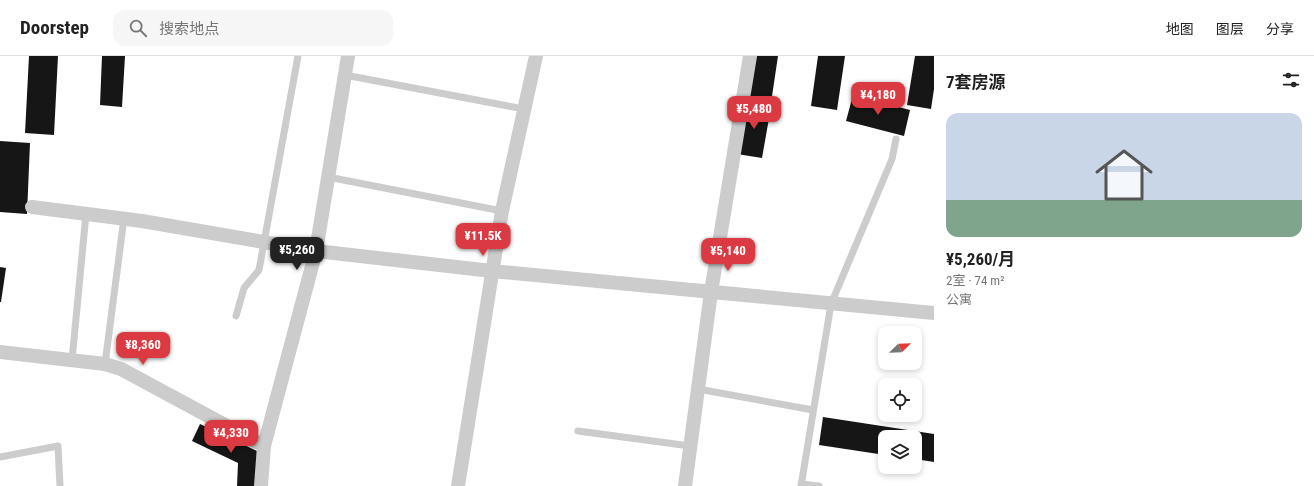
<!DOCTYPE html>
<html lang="zh">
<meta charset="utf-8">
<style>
:root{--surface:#fff;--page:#f6f6f6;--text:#222;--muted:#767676;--line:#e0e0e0;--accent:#dc3a42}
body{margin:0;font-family:"Roboto Condensed","Noto Sans SC",sans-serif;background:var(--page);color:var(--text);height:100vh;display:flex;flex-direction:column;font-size:15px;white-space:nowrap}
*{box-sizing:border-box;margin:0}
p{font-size:13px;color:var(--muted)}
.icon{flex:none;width:22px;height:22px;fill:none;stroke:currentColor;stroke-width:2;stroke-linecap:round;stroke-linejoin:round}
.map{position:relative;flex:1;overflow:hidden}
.panel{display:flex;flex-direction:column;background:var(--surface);width:380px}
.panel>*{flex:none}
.needle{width:26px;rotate:67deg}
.fabs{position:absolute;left:878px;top:270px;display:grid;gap:8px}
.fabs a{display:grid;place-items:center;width:44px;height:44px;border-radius:8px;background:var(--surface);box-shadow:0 2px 6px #0003;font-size:20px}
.price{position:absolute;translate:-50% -34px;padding:0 9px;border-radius:8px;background:var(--accent);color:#fff;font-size:13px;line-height:26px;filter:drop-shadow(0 1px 2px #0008)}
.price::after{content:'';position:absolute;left:50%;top:24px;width:12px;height:9px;margin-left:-6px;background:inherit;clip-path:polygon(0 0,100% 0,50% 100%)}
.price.selected{background:#222;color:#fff}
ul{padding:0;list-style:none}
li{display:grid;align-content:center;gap:8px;height:212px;padding:0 12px}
li span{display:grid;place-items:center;height:124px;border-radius:12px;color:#555}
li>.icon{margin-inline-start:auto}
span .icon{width:72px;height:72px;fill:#fffc;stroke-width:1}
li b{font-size:17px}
h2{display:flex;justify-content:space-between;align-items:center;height:48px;padding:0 12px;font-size:17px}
header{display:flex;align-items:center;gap:24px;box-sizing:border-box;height:56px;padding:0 20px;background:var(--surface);border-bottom:1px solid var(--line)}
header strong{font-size:19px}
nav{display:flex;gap:22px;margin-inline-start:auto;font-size:14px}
.search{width:280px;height:36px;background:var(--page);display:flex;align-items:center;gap:10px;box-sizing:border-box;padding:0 14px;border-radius:12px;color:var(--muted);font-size:15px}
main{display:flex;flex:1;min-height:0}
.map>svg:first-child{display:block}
.building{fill:#161616}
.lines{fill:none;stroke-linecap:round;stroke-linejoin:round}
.lane{stroke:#ccc;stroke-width:7}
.street{stroke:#ccc;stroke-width:14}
</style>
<header>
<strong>Doorstep</strong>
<div class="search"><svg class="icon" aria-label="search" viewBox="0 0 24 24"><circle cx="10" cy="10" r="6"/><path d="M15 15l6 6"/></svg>搜索地点</div>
<nav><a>地图</a><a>图层</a><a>分享</a></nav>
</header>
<main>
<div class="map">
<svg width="934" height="430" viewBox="0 0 934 430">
<rect width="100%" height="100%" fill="#fff"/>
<path class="building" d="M 29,0 L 58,0 L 54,79 L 25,77 Z
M 102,0 L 125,0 L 122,51 L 100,49 Z
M 754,0 L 778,0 L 771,47 L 747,43 Z
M 818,0 L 845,0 L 837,54 L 811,50 Z
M 915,0 L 934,0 L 934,33 L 931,53 L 907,49 Z
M 853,39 L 910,54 L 904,80 L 846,65 Z
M 746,47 L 771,51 L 762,102 L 737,98 Z
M 0,85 L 30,87 L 27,158 L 0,156 Z
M 0,211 L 6,212 L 1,246 L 0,246 Z
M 823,361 L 934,378 L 934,406 L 915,403 L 915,381 L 885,381 L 885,399 L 819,389 Z
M 200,368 L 257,395 L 256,430 L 237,430 L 238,407 L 192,385 Z"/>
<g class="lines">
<path class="lane" d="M 345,19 L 524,53
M 328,121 L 502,155
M 236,260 L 244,232 L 259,214 L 298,0
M 72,304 L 86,158
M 105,308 L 124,162
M 698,333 L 813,354
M 578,375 L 690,390
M 0,401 L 58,390 L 60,430
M 801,428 L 819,430
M 801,430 L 831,248 L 892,103 L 896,83"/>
<path class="street" d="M 32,151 L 142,165 L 316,195 L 492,215 L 934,257
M 0,296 L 105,308 L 121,313 L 264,390
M 261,430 L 264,390 L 316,195 L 348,0
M 458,430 L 502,155 L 536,0
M 685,430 L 711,236 L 750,0"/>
</g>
</svg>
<div class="fabs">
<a><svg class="needle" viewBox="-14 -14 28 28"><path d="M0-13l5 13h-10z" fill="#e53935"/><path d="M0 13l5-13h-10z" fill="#767676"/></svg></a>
<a><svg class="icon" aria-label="locate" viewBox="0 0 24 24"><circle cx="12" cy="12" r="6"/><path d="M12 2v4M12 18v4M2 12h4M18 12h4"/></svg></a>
<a><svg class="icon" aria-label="layers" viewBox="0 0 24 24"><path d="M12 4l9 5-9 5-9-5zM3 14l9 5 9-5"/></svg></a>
</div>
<b class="price" style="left:878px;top:60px">¥4,180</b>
<b class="price" style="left:754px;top:74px">¥5,480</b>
<b class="price" style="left:483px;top:201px">¥11.5K</b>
<b class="price selected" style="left:297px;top:215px">¥5,260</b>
<b class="price" style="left:728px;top:216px">¥5,140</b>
<b class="price" style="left:143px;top:310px">¥8,360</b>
<b class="price" style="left:231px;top:398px">¥4,330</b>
</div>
<section class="panel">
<h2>7套房源<svg class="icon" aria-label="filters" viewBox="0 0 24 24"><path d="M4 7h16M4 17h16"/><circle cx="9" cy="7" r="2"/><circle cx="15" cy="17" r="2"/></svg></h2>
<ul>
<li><span style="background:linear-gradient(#c9d6e8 70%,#7fa58c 0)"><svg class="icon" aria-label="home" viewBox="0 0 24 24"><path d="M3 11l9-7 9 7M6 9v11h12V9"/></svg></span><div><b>¥5,260/月</b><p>2室 · 74 m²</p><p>公寓</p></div></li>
</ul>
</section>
</main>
